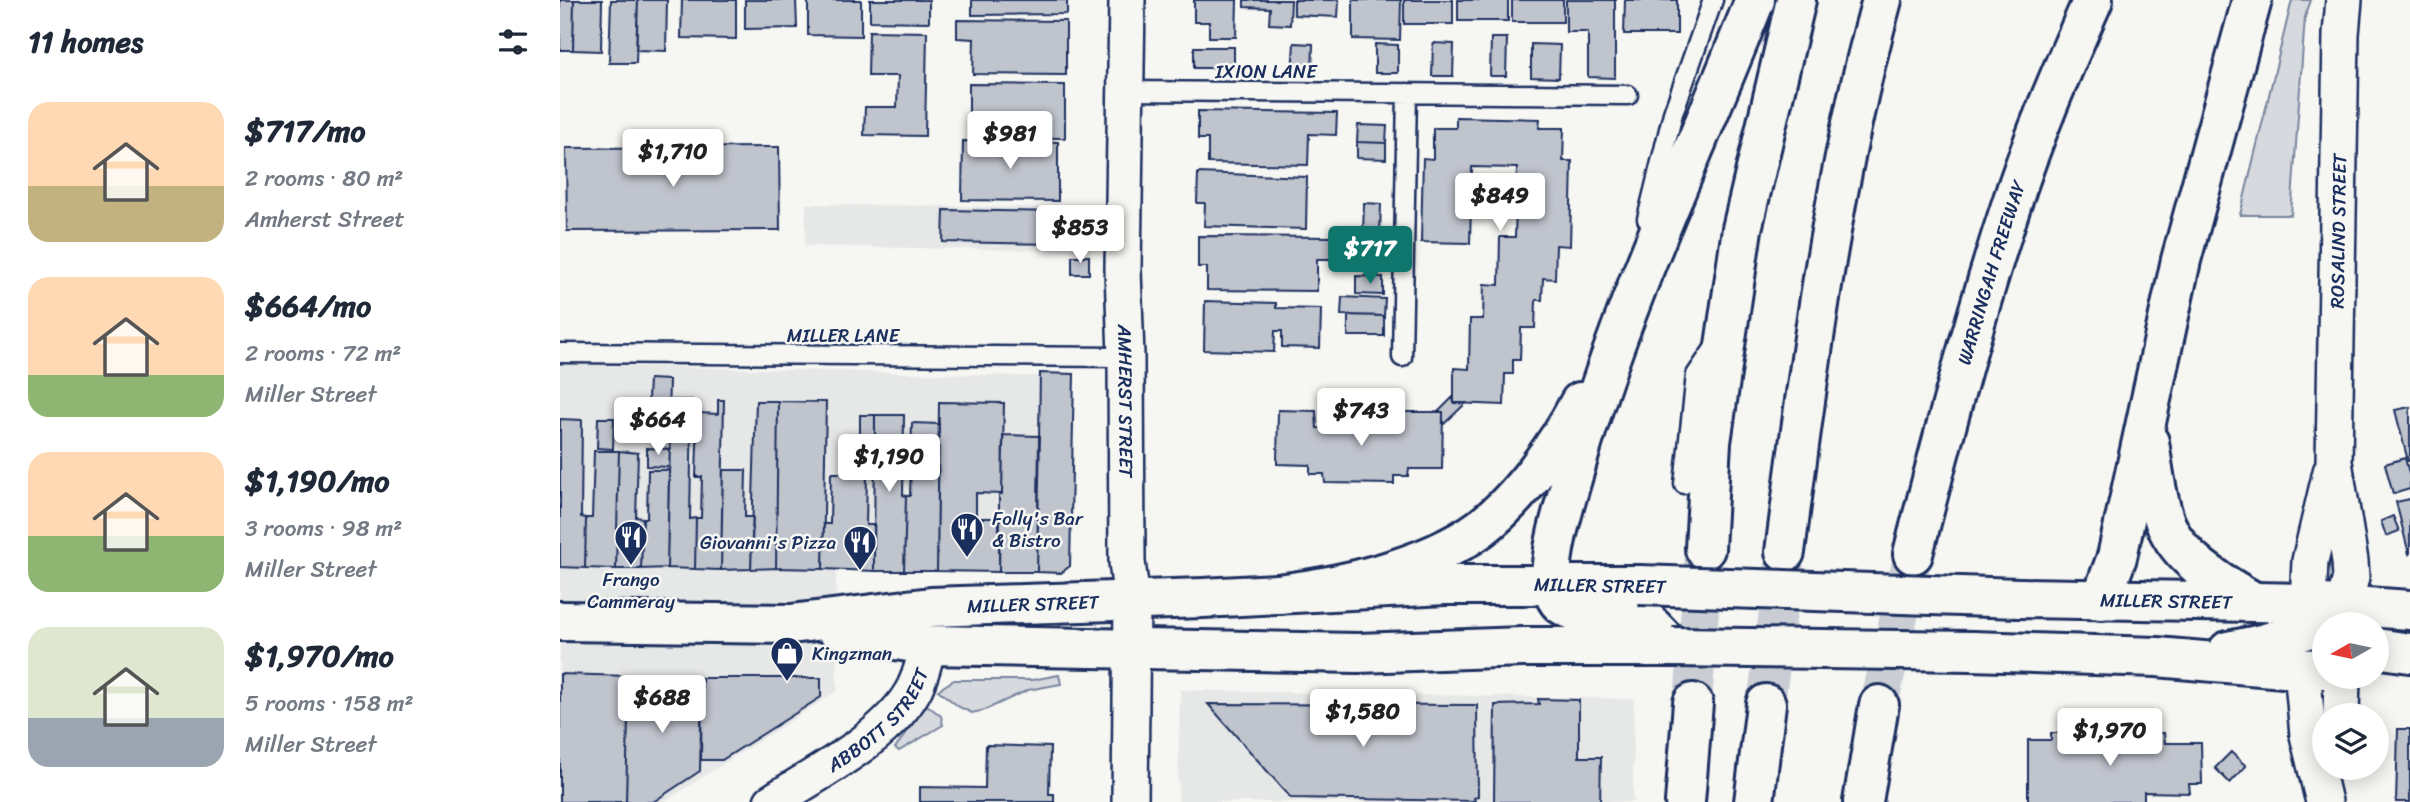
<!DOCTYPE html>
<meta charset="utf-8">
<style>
:root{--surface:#fff;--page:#f6f6f7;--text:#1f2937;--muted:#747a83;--accent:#0f766e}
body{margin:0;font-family:Sriracha,sans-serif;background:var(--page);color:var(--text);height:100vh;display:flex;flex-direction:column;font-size:26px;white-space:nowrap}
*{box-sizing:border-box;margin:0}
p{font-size:23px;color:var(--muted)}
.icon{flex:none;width:38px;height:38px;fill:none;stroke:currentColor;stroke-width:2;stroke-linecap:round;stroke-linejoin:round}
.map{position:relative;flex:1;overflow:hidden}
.drawer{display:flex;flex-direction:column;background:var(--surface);width:560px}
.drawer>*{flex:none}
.needle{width:46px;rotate:261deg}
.controls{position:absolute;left:1752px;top:612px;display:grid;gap:14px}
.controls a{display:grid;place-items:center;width:77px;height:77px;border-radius:50%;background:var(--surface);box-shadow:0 4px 18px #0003;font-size:35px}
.price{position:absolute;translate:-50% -60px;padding:0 16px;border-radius:7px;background:#fff;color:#222;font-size:23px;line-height:46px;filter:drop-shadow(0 2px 4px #0008)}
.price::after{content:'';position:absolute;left:50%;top:42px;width:21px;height:16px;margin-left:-10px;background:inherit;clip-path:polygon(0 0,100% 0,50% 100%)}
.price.current{background:var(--accent);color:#fff}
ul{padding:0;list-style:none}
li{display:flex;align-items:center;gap:21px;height:175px;padding:0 28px}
li span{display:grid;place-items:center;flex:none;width:196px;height:140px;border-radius:21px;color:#555}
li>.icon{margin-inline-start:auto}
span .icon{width:84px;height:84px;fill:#fffc;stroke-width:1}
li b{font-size:30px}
h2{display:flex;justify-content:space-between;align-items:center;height:84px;padding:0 28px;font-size:30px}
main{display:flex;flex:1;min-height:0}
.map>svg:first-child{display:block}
.built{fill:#e6e7e7}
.green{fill:#d6d9dd;stroke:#78849e;stroke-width:2}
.building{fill:#c0c4cd;stroke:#1b2f5e;stroke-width:2}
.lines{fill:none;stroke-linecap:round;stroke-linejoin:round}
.motorway-tunnel{stroke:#caced4;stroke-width:38;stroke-dasharray:38 19;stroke-linecap:butt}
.service-casing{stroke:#1b2f5e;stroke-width:23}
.minor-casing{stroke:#1b2f5e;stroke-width:40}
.primary-casing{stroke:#1b2f5e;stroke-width:44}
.motorway-casing{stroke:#1b2f5e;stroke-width:44}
.service{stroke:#f6f6f2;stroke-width:18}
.minor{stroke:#f6f6f2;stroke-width:35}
.primary{stroke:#f6f6f2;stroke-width:38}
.motorway{stroke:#f6f6f2;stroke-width:38}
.primary-bridge-casing{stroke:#1b2f5e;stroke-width:44;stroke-linecap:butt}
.primary-bridge{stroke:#f6f6f2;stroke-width:38}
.labels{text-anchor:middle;stroke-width:5;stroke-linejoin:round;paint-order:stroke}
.street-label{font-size:19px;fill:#1b2f5e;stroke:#f6f6f2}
.poi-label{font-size:19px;fill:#1b2f5e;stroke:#f6f6f2;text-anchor:start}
</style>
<main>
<section class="drawer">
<h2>11 homes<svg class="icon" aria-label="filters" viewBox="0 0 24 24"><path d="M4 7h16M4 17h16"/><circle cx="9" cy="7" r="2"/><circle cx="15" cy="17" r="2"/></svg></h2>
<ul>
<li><span style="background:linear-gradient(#ffd9b3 60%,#c2b280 0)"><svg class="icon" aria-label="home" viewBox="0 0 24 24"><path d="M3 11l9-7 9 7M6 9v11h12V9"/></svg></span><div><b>$717/mo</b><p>2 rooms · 80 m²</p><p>Amherst Street</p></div></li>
<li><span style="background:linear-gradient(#ffd9b3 70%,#8fb573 0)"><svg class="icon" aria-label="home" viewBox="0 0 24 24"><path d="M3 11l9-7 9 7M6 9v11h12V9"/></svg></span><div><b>$664/mo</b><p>2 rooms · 72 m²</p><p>Miller Street</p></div></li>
<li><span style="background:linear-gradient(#ffd9b3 60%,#8fb573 0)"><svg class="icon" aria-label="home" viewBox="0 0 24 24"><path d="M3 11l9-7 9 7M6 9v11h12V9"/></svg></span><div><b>$1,190/mo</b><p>3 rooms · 98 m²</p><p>Miller Street</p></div></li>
<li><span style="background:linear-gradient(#dfe7d0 65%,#9aa5b1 0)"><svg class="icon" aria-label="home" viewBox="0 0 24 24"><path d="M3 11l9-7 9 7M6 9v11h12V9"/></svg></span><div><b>$1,970/mo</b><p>5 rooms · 158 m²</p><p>Miller Street</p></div></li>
</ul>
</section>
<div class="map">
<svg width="1850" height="802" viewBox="0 0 1850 802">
<rect width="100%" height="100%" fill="#f6f6f2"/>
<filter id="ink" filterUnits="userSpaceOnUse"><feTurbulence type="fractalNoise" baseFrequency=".0143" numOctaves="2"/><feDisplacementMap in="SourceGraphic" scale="14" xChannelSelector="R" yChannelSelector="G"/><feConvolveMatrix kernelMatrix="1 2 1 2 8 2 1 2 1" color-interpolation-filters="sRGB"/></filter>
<g filter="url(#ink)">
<path class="built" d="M 246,204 L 515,208 L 515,251 L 245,246 Z
M 0,364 L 508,377 L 489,566 L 276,564 L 277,691 L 104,802 L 0,802 Z
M 620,690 L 1074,699 L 1073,802 L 618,802 Z"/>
<path class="green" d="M 1732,0 L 1751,0 L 1745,17 L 1731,215 L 1680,215 Z
M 499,675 L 501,684 L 468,690 L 425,710 L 412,713 L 399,707 L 378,690 L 394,680 L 472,680 Z
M 367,705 L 381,716 L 383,725 L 339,751 L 335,748 Z"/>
<path class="building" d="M 0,0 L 14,0 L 13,50 L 0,50 Z
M 14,0 L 42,0 L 41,51 L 13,50 Z
M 51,0 L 78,0 L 76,63 L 49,63 Z
M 78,0 L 107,0 L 106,51 L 76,50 Z
M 122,0 L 176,0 L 176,39 L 121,38 Z
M 185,0 L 236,0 L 237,28 L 185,29 Z
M 248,0 L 301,0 L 301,36 L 248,35 Z
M 310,0 L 369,0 L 369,22 L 310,21 Z
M 412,0 L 507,0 L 507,14 L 412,15 Z
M 634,0 L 677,0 L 676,37 L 649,37 L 649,22 L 634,22 Z
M 684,0 L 731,0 L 730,25 L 709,24 L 710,8 L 684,7 Z
M 734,0 L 779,0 L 778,17 L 734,15 Z
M 793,0 L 841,0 L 840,40 L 793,39 Z
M 844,0 L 893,0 L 893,24 L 844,24 Z
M 898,0 L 948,0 L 948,21 L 898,21 Z
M 952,0 L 1003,0 L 1003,22 L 952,22 Z
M 1006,0 L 1055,0 L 1055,78 L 1028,77 L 1028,32 L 1006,32 Z
M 1065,0 L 1117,0 L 1117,34 L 1064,34 Z
M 397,20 L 506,21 L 506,75 L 413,74 L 414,39 L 397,38 Z
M 309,31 L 367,32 L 365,136 L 304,135 L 305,107 L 337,107 L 338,76 L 308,76 Z
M 931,38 L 947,38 L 946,76 L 930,76 Z
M 734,43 L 753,44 L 752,75 L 732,74 Z
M 873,43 L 894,44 L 893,76 L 872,76 Z
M 815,44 L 838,45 L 838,73 L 815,73 Z
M 971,44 L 1000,45 L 999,78 L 971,77 Z
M 634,47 L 674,47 L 674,68 L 634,68 Z
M 409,84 L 505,85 L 505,138 L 409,137 Z
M 638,111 L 777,113 L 776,135 L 749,134 L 748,165 L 648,163 L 648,139 L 638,139 Z
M 896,117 L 980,119 L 979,128 L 1004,128 L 1003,161 L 1012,161 L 1010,246 L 996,245 L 995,279 L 983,278 L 982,300 L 976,300 L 975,328 L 961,328 L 960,360 L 953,360 L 953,374 L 945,374 L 944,405 L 894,403 L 894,368 L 909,369 L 910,319 L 923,319 L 924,284 L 939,285 L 940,237 L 955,237 L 957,168 L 912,167 L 910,243 L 861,242 L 863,158 L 873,159 L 873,128 L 896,128 Z
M 798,125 L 827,126 L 826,143 L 797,142 Z
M 403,141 L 498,142 L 498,201 L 402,200 Z
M 797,142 L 826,143 L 826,159 L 797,158 Z
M 219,147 L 220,230 L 7,231 L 6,148 Z
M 638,173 L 747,177 L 746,229 L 644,226 L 645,203 L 637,203 Z
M 804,203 L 821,204 L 820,233 L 803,233 Z
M 384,210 L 498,212 L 497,244 L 383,242 Z
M 638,236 L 774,237 L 774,259 L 757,259 L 757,291 L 647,290 L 647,267 L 638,267 Z
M 512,256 L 529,256 L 529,274 L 512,274 Z
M 796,276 L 823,277 L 823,295 L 796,294 Z
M 782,297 L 825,299 L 824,316 L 781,315 Z
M 645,301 L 716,303 L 716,308 L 761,309 L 760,348 L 722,347 L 722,331 L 715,331 L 714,352 L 644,350 Z
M 788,315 L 824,316 L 824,336 L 788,336 Z
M 480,373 L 514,374 L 510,566 L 501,573 L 477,572 Z
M 89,379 L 109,380 L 108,421 L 87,420 Z
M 893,397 L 894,403 L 906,403 L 883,425 L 883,412 L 878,412 Z
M 111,400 L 132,400 L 130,519 L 136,518 L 135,569 L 107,568 Z
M 158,400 L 164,400 L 161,570 L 135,569 L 136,518 L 141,518 L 142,477 L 136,477 L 138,413 L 158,414 Z
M 196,401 L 218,401 L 216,568 L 191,569 Z
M 218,401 L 266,402 L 263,569 L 216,568 Z
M 379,402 L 444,403 L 442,494 L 416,493 L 416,518 L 440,518 L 439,572 L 377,571 Z
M 1850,407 L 1850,461 L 1848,461 L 1835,410 Z
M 718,410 L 756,411 L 757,428 L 842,429 L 842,412 L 883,412 L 882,469 L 849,469 L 848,476 L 834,476 L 834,484 L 765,483 L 764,474 L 750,474 L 750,465 L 717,464 Z
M 300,415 L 315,415 L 315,454 L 300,454 Z
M 315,415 L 344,415 L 343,495 L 346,496 L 344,571 L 314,571 Z
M 38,418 L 54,418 L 53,449 L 37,448 Z
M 0,419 L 22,420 L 21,517 L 26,518 L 25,568 L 0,567 Z
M 352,423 L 379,424 L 377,571 L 344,571 L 346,496 L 350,496 Z
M 443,435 L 480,436 L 477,572 L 439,572 L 439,494 L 442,494 Z
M 87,448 L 110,449 L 109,467 L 87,466 Z
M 34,451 L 59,451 L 56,569 L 25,568 L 26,518 L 32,518 Z
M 59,451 L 78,453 L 76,517 L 83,518 L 81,569 L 56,569 Z
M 1845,458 L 1850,477 L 1850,489 L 1833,494 L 1825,464 Z
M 88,470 L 109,470 L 107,568 L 81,569 L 83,518 L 87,518 Z
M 163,470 L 186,470 L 185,517 L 193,517 L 191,569 L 161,570 Z
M 271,473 L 307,473 L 306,525 L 314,525 L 314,571 L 263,569 L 264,524 L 270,524 Z
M 1850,499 L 1850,553 L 1849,554 L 1836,502 Z
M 1833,516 L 1839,531 L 1826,536 L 1821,521 Z
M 0,674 L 69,676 L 66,802 L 0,802 Z
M 69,676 L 142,678 L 140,771 L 93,802 L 66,802 Z
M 142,678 L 261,678 L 261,697 L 162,760 L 141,760 Z
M 978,699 L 1019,700 L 1019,757 L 1041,757 L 1040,802 L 934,802 L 935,705 L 979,704 Z
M 648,704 L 917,705 L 918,797 L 914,798 L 915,801 L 731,798 Z
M 1838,729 L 1850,729 L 1850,802 L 1836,802 Z
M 1491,733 L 1527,733 L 1527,741 L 1563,742 L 1564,733 L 1604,733 L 1605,743 L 1641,743 L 1642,784 L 1629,784 L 1630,793 L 1584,792 L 1584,802 L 1468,802 L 1468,740 L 1491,740 Z
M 426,745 L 490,747 L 489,794 L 494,794 L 494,802 L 360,802 L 360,787 L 425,788 Z
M 1671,752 L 1686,766 L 1670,783 L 1655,768 Z"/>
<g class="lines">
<path class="motorway-tunnel" d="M 1133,703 L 1144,555
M 1206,704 L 1225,557
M 1319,705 L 1353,554"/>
<defs>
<path id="service" d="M 565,91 L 1068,95
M 1087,219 L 1113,113 L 1153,0
M 0,353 L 566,357
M 842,357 L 847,93
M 1124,484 L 1136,375 L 1155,347"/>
<g id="minor">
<path id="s1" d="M 567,0 L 563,270 L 566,357 L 567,562 L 572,601 L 570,802"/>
<path d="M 1748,603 L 1750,561 L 1771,472"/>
<path id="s2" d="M 1784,605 L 1791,577 L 1790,561 L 1774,462 L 1781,34 L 1784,0"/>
<path d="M 1742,669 L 1748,735 L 1764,802"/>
<path d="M 1781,716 L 1782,677"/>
<path id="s3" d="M 212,802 C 257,773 331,736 355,687 C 361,674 365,659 368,645"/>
</g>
<g id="primary">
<path d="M 991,584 C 994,591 995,599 1001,604 C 1017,617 1064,617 1084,618 L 1112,647"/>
<path id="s4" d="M 1459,598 L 1748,603 L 1850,610"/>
<path id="s5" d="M 0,621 L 231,624 L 371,607 L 643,598 L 885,585 L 1079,585"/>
<path d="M 278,631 L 368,645 L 798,653 L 963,647 L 1112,647"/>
<path d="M 1816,648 L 1850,653"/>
<path d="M 1412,651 L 1597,657 L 1724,668 L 1764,669"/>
<path d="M 1668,651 C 1710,643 1751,634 1784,605"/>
</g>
<g id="motorway">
<path d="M 1589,442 C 1593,468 1596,497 1605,522 C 1619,560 1661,583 1694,602"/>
<path d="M 1145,549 L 1151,442 L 1182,229 L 1236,0"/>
<path d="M 1225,552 C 1249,366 1272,181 1322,0"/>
<path id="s6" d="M 1353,554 C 1382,439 1412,325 1449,212 C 1472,139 1502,70 1533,0"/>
<path d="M 991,584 C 990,547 1006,501 1016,465 C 1061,305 1134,155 1195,0"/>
<path d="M 718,594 C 783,586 868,567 921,528 C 959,499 998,445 1020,402"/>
<path d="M 1541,600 L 1557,557 L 1621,260 L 1692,0"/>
<path d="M 1125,802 L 1133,703"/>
<path d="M 1194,802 L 1206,704"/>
<path d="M 1303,802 L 1319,705"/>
</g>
</defs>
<use href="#service" class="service-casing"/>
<use href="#minor" class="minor-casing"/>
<use href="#primary" class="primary-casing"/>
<use href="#motorway" class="motorway-casing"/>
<use href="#service" class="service"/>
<use href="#minor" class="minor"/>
<use href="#primary" class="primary"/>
<use href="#motorway" class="motorway"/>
<defs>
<path id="primary-bridge" d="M 1079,585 L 1459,598
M 1112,647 L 1412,651"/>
</defs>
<use href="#primary-bridge" class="primary-bridge-casing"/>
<use href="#primary-bridge" class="primary-bridge"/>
</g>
</g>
<defs>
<symbol id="restaurant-pin" viewBox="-11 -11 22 30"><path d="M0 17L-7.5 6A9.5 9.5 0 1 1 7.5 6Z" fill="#1b2f5e" stroke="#f6f6f2"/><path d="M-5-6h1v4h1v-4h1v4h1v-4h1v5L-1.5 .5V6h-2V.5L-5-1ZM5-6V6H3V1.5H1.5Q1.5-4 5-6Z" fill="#fff"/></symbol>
<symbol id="shop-pin" viewBox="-11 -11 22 30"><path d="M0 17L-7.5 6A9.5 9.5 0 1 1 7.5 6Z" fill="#1b2f5e" stroke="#f6f6f2"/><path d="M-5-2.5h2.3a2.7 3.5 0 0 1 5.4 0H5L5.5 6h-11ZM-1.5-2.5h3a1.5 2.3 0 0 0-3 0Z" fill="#fff"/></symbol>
</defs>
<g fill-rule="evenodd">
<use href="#restaurant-pin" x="388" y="510" width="38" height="52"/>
<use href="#restaurant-pin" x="52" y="518" width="38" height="52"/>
<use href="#restaurant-pin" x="281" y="523" width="38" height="52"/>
<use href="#shop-pin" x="208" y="634" width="38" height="52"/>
</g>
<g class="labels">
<g class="street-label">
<text x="706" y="78">IXION LANE</text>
<text dy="7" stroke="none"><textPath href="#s2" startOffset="376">ROSALIND STREET</textPath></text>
<text dy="7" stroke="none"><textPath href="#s6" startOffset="292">WARRINGAH FREEWAY</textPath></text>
<text x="283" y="342">MILLER LANE</text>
<text dy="7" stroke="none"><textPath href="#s1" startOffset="401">AMHERST STREET</textPath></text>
<text transform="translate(1040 585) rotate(1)" y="7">MILLER STREET</text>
<text dy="7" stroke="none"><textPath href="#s4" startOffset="147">MILLER STREET</textPath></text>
<text dy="7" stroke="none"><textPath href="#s5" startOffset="474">MILLER STREET</textPath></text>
<text dy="7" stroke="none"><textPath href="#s3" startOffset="136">ABBOTT STREET</textPath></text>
</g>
<g class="poi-label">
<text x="432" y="525">Folly's Bar<tspan x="432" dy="22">&amp; Bistro</tspan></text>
<text x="276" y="549" text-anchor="end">Giovanni's Pizza</text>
<text x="71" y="586" text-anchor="middle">Frango<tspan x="71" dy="22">Cammeray</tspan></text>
<text x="252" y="660">Kingzman</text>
</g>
</g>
</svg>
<div class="controls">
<a><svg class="needle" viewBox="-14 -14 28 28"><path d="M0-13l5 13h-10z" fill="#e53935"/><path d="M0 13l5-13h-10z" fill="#747a83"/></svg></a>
<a><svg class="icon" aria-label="layers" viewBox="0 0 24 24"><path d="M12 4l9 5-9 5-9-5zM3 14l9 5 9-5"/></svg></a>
</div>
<b class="price" style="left:450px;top:171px">$981</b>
<b class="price" style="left:113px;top:189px">$1,710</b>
<b class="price" style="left:940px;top:233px">$849</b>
<b class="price" style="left:520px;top:265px">$853</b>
<b class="price current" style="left:810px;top:286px">$717</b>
<b class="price" style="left:801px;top:448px">$743</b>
<b class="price" style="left:98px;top:457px">$664</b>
<b class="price" style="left:329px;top:494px">$1,190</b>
<b class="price" style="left:102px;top:735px">$688</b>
<b class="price" style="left:803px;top:749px">$1,580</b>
<b class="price" style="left:1550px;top:768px">$1,970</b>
</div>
</main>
